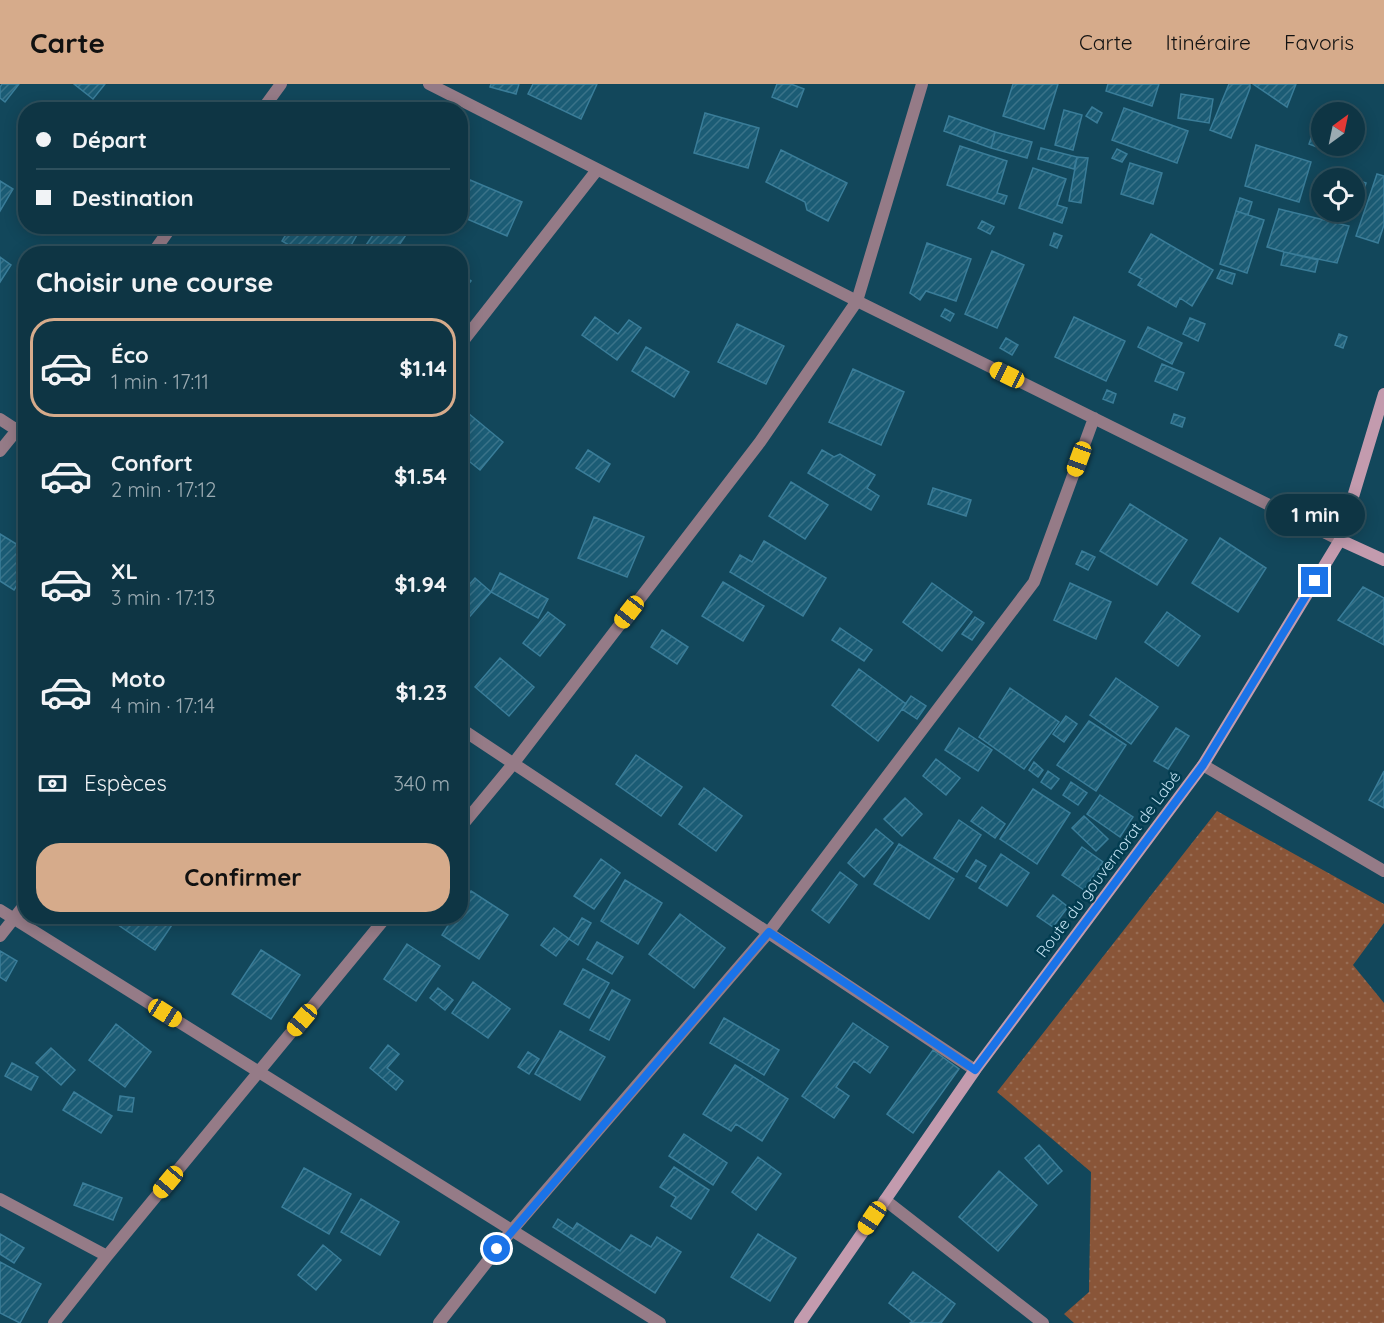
<!DOCTYPE html>
<html lang="fr">
<head>
<meta charset="utf-8">
<style>
  :root { --surface:#0e3544; --page:#173d4b; --text:#f1f3f6; --muted:#9babb2; --line:#2e505d; --accent:#d6ab8b }
  body { margin:0; font-family:Quicksand,sans-serif; background:var(--page); color:var(--text); height:100vh; display:flex; flex-direction:column; font-size:22px; white-space:nowrap }
  * { box-sizing:border-box; margin:0 }
  p { font-size:20px; color:var(--muted) }
  .icon { flex:none; width:33px; height:33px; fill:none; stroke:currentColor; stroke-width:2; stroke-linecap:round; stroke-linejoin:round }
  .map { position:relative; flex:1; overflow:hidden }
  .side { position:absolute; left:18px; top:162px; width:450px; height:678px; display:flex; flex-direction:column; background:var(--surface); border-radius:24px; box-shadow:0 3px 15px #0003,0 0 0 2px var(--line) }
  .side>* { flex:none }
  .banner { position:absolute; left:18px; top:18px; width:450px; height:132px; border-radius:24px; box-shadow:0 3px 15px #0003,0 0 0 2px var(--line); display:grid; align-content:center; height:132px; padding:0 18px; background:var(--surface) }
  .needle { width:39px; rotate:33deg }
  .fabs { position:absolute; left:1311px; top:18px; display:grid; gap:12px }
  .fabs a { display:grid; place-items:center; width:54px; height:54px; border-radius:50%; background:var(--surface); box-shadow:0 3px 15px #0003,0 0 0 2px var(--line); font-size:30px }
  .end { position:absolute; width:27px; height:27px; margin:-14px; border:8px solid #1a73e8; background:#fff; box-shadow:0 0 0 3px #fff }
  .from { border-radius:50% }
  .bubble { position:absolute; height:42px; border-radius:21px; background:var(--surface); box-shadow:0 3px 15px #0003,0 0 0 2px var(--line); font-size:20px; font-weight:800; line-height:42px; text-align:center }
  .car { position:absolute; width:18px; height:36px; margin:-18px -9px; border-radius:8px; box-shadow:0 0 4px 2px #0007; background:linear-gradient(#f5c518 24%,#345 0 40%,#f5c518 0 76%,#345 0 86%,#f5c518 0) }
  .banner b { display:flex; align-items:center; gap:21px; height:57px; font-size:22px }
  .banner b+b { border-top:2px solid var(--line) }
  .banner i { width:15px; height:15px; background:var(--text) }
  ul { padding:0; list-style:none }
  li { display:flex; align-items:center; gap:18px; height:99px; margin:0 12px 9px; padding:0 6px; border:3px solid transparent; border-radius:24px }
  li div { flex:1 }
  li b { display:block; font-size:22px }
  li em { font-style:normal; font-weight:800 }
  li.active { border-color:var(--accent) }
  li>.icon { width:54px; height:54px; stroke-width:1.5 }
  h2 { padding:0 18px; font-size:27px; line-height:72px }
  .pay { display:flex; align-items:center; gap:15px; height:66px; padding:0 18px; font-size:22px }
  .pay p { margin-inline-start:auto }
  .primary-button { display:flex; gap:12px; margin-top:auto; padding:12px 18px }
  .primary-button a { flex:1; height:69px; border-radius:24px; background:var(--accent); color:#111; font-size:24px; font-weight:800; line-height:69px; text-align:center }
  header { display:flex; align-items:center; gap:36px; box-sizing:border-box; height:84px; padding:0 30px; background:var(--accent); color:#111 }
  header strong { font-size:28px }
  nav { display:flex; gap:33px; margin-inline-start:auto; font-size:21px }
  .map>svg:first-child { display:block }
</style>
</head>
<body>
<header>
<strong>Carte</strong>
<nav><a>Carte</a><a>Itinéraire</a><a>Favoris</a></nav>
</header>
<div class="map">
<svg width="1384" height="1239" viewBox="0 0 1384 1239">
  <defs>
    <pattern id="park-dots" width="8" height="8" patternUnits="userSpaceOnUse" patternTransform="scale(1.5)"><rect width="8" height="8" fill="#895538"/><path d="M2 2h.1M6 6h.1" fill="none" stroke="#986d55" stroke-width="1.8" stroke-linecap="round"/></pattern>
    <pattern id="building-hatch" width="6" height="6" patternUnits="userSpaceOnUse" patternTransform="scale(1.5)"><rect width="6" height="6" fill="#1b5c75"/><path d="M-1 1l2-2M0 6l6-6M5 7l2-2" fill="none" stroke="#3a7389"/></pattern>
  </defs>
  <rect width="100%" height="100%" fill="#12475b"/>
  <path fill="url(#park-dots)" d="M1217,727L1384,820V839L1353,881L1384,919V1239H1074L1064,1230L1089,1208L1091,1088L997,1008Z"/>
  <path fill="url(#building-hatch)" stroke="#3a7d99" stroke-width="1.5" d="M2,0H19L5,18L0,14V3Z
    M74,0H105L93,15Z
    M491,0H519L516,10L490,3Z
    M533,0H597L581,35L528,10Z
    M777,0H791L804,5L797,23L772,13Z
    M1013,0H1058L1044,45L1003,32Z
    M1108,0H1159L1152,22L1106,7Z
    M1229,0H1250V4L1231,54L1210,46Z
    M1253,0H1296L1287,23Z
    M1181,10L1213,15L1209,39L1178,34Z
    M1092,23L1102,29L1097,39L1086,32Z
    M1322,23L1338,28H1322V62H1342L1339,71L1309,60Z
    M1124,24L1188,47L1177,79L1112,56Z
    M1064,26L1082,31L1073,66L1055,61Z
    M705,29L759,44L748,84L694,69Z
    M949,32L995,48L991,64L944,47Z
    M995,48L1032,58L1027,74L991,64Z
    M1256,61L1311,78L1299,118L1245,102Z
    M960,62L1007,77L997,109L1007,112L1004,120L947,101Z
    M1041,64L1077,73L1074,85L1038,75Z
    M1117,65L1127,70L1122,78L1112,74Z
    M781,66L847,99L828,137L807,126L805,118L766,98Z
    M1077,73L1088,74L1081,119L1069,117Z
    M1130,79L1162,89L1153,120L1121,110Z
    M1033,84L1066,95L1057,121L1067,124L1062,139L1019,124Z
    M1377,90L1384,92V141L1378,159L1356,152Z
    M463,93L522,118L507,152L460,132V99Z
    M1354,95L1366,99L1358,124L1354,123Z
    M0,97L13,105L0,127Z
    M1240,114L1252,118L1248,131L1236,127Z
    M1279,125L1349,142L1337,179L1284,168L1267,163Z
    M1236,127L1264,136L1247,189L1220,180Z
    M982,137L994,143L990,150L978,144Z
    M291,142H362L346,170H304L282,157Z
    M379,142H401L408,148L393,170H360Z
    M1054,149L1062,152L1057,164L1050,161Z
    M1151,150L1213,186L1192,222L1180,214L1176,223L1138,201L1142,195L1129,188Z
    M927,159L971,175L956,217L926,207L920,216L910,209Z
    M992,167L1024,181L997,244L965,230Z
    M1284,168L1318,176L1315,188L1281,181Z
    M0,173L11,181L0,198Z
    M1221,186L1235,190L1232,200L1217,194Z
    M460,189L471,197L460,210Z
    M945,225L954,230L950,237L941,232Z
    M595,233L618,250L629,236L641,244L617,276L582,251Z
    M1074,233L1125,257L1106,297L1055,273Z
    M1190,234L1205,240L1198,257L1183,250Z
    M737,240L784,262L766,300L718,278Z
    M1148,243L1182,259L1172,280L1138,263Z
    M1339,250L1347,253L1343,264L1335,261Z
    M1006,254L1018,261L1012,271L1000,264Z
    M646,263L689,288L674,313L632,287Z
    M1162,280L1184,289L1177,306L1155,297Z
    M853,285L904,308L881,361L829,338Z
    M1107,306L1116,310L1113,319L1103,315Z
    M468,329L503,358L480,386L460,370V338Z
    M1174,330L1185,334L1182,343L1171,339Z
    M588,366L610,380L599,398L576,384Z
    M822,366L834,373L840,370L875,391L867,404L879,412L871,426L808,389Z
    M791,398L828,421L805,455L769,432Z
    M933,404L971,416L966,432L928,420Z
    M1130,420L1187,456L1157,501L1100,467Z
    M594,433L644,453L627,493L578,474Z
    M0,450L26,466V487L14,506L0,497Z
    M1220,454L1266,484L1238,528L1192,499Z
    M764,457L826,494L803,532L730,488L740,471L752,478Z
    M1082,467L1095,473L1088,486L1076,480Z
    M500,489L548,515L538,534L491,508Z
    M475,494L491,508L465,538L460,534V511Z
    M723,498L764,522L743,557L702,532Z
    M932,499L972,528L942,567L903,538Z
    M1070,499L1111,518L1096,555L1054,536Z
    M1363,503L1384,514V561L1338,536Z
    M548,528L565,541L540,572L523,559Z
    M1167,528L1200,552L1178,582L1145,558Z
    M975,533L984,539L972,556L962,550Z
    M840,544L872,566L864,577L832,556Z
    M662,546L688,563L677,580L651,563Z
    M500,574L534,603L509,632L475,603Z
    M859,585L906,620L878,657L832,621Z
    M1116,594L1158,623L1131,660L1090,631Z
    M1010,604L1059,638L1024,685L979,653Z
    M911,612L926,622L917,635L902,625Z
    M1066,632L1077,640L1064,658L1053,650Z
    M1089,637L1126,661L1096,707L1057,681Z
    M959,644L992,666L978,687L945,666Z
    M1176,644L1189,652L1168,685L1154,677Z
    M636,671L682,703L661,732L616,700Z
    M936,675L960,694L946,711L923,692Z
    M1034,678L1043,686L1038,693L1029,686Z
    M1048,687L1059,695L1051,705L1041,698Z
    M1384,687V724L1369,716Z
    M1071,698L1087,709L1078,721L1063,711Z
    M704,704L742,732L716,767L679,740Z
    M1033,705L1070,729L1037,780L1000,755Z
    M1100,711L1133,733L1120,753L1087,730Z
    M905,714L922,730L902,752L884,735Z
    M982,723L1005,740L995,754L971,737Z
    M1084,732L1108,755L1096,767L1072,744Z
    M959,736L981,751L957,788L934,774Z
    M876,745L893,759L864,793L848,779Z
    M899,760L954,795L929,835L874,800Z
    M1082,763L1103,778L1084,806L1062,791Z
    M1001,770L1029,789L1007,822L979,804Z
    M601,775L620,789L594,825L574,812Z
    M976,776L986,782L976,798L966,792Z
    M840,788L857,801L829,839L812,826Z
    M625,796L662,819L638,860L601,837Z
    M471,807L508,831L479,875L442,851L454,832H460V823Z
    M1053,811L1068,823L1053,843L1037,832Z
    M680,830L725,864L694,904L649,870Z
    M105,832H178L155,866Z
    M582,834L591,839L578,861L569,855Z
    M554,844L569,855L556,872L541,861Z
    M597,858L623,873L612,890L587,875Z
    M407,860L440,882L416,917L384,895Z
    M261,866L300,891L271,935L232,910Z
    M0,867L17,877L6,897L0,893Z
    M583,885L609,899L589,934L564,920Z
    M473,898L510,925L488,954L452,929Z
    M438,904L453,916L445,926L430,914Z
    M612,906L630,916L609,956L590,946Z
    M724,934L779,966L764,991L710,959Z
    M853,939L888,963L870,989L854,977L836,1003L849,1012L834,1034L802,1012Z
    M116,940L151,968L125,1003L89,976Z
    M560,947L605,973L580,1016L535,990Z
    M388,961L399,970L387,984L403,997L396,1006L370,984Z
    M51,964L75,986L61,1001L36,979Z
    M933,966L959,985L913,1049L887,1030Z
    M528,968L539,975L529,990L518,983Z
    M12,979L38,993L31,1006L5,992Z
    M735,981L788,1015L762,1057L736,1040L731,1047L703,1030Z
    M74,1008L112,1032L101,1049L63,1026Z
    M120,1012L134,1014L132,1028L118,1026Z
    M684,1050L727,1079L713,1101L669,1072Z
    M1039,1061L1062,1087L1048,1100L1025,1074Z
    M758,1073L781,1090L756,1126L732,1108Z
    M674,1083L709,1106L691,1135L671,1122L676,1113L660,1103Z
    M304,1084L351,1110L329,1150L282,1123Z
    M999,1087L1037,1121L998,1167L959,1133Z
    M83,1099L122,1114L113,1136L74,1121Z
    M361,1115L399,1138L380,1171L341,1148Z
    M558,1135L573,1145L577,1139L620,1167L631,1151L651,1163L657,1153L681,1168L655,1209L553,1143Z
    M0,1150L24,1164L14,1179L0,1170Z
    M758,1150L796,1174L770,1217L731,1193Z
    M323,1161L341,1176L316,1206L298,1191Z
    M0,1178L41,1200L20,1239L0,1229Z
    M913,1188L955,1220L941,1239H910L912,1237L889,1219Z"/>
  <g fill="none" stroke-linecap="round" stroke-linejoin="round">
    <path stroke="#957b87" stroke-width="12" d="M429,0L857,217L1340,456
      M262,26L281,0
      M152,170L172,142
      M460,261L597,86
      M0,335L26,352
      M0,367L26,335
      M460,644L975,986
      M1203,681L1384,787
      M460,744L513,680L760,358L857,217L922,0
      M0,826L660,1239
      M0,852L26,819
      M0,1115L107,1172
      M885,1116L1043,1239
      M54,1239L107,1172L387,832
      M439,1239L512,1146L769,848L1034,498L1094,334"/>
    <path stroke="#c39bae" stroke-width="12" d="M1340,456L1384,476
      M800,1239L975,986L1203,681L1340,456L1384,310"/>
  </g>
  <g fill="none" stroke-linecap="round" stroke-linejoin="round">
    <path stroke="#1a73e8" stroke-width="8" d="M497,1165L769,848L975,986L1203,681L1315,497"/>
  </g>
  <g text-anchor="middle" dominant-baseline="central" stroke-width="5" stroke-linejoin="round" paint-order="stroke">
    <g font-size="16" fill="#bfdfef" stroke="#023c50">
      <text transform="translate(1108 780) rotate(-53)">Route du gouvernorat de Labé</text>
    </g>
  </g>
</svg>
<div class="fabs">
<a><svg class="needle" viewBox="-14 -14 28 28"><path d="M0-13l5 13h-10z" fill="#e53935"/><path d="M0 13l5-13h-10z" fill="#9babb2"/></svg></a>
<a><svg class="icon" aria-label="locate" viewBox="0 0 24 24"><circle cx="12" cy="12" r="6"/><path d="M12 2v4M12 18v4M2 12h4M18 12h4"/></svg></a>
</div>
<i class="end from" style="left:497px;top:1165px"></i>
<i class="end" style="left:1315px;top:497px"></i>
<div class="bubble" style="left:1266px;top:410px;width:99px">1 min</div>
<i class="car" style="left:1007px;top:291px;rotate:296deg"></i>
<i class="car" style="left:1079px;top:375px;rotate:200deg"></i>
<i class="car" style="left:629px;top:528px;rotate:218deg"></i>
<i class="car" style="left:165px;top:929px;rotate:122deg"></i>
<i class="car" style="left:302px;top:936px;rotate:220deg"></i>
<i class="car" style="left:168px;top:1098px;rotate:220deg"></i>
<i class="car" style="left:872px;top:1134px;rotate:214deg"></i>
<div class="banner">
<b><i class="from"></i>Départ</b>
<b><i></i>Destination</b>
</div>
<section class="side">
<h2>Choisir une course</h2>
<ul>
<li class="active"><svg class="icon" aria-label="car" viewBox="0 0 24 24"><path d="M5 17H2v-5l4-1 3-4h7l3 4 3 1v5h-3M9 17h6M6 11h13"/><circle cx="7" cy="17" r="2"/><circle cx="17" cy="17" r="2"/></svg><div><b>Éco</b><p>1 min · 17:11</p></div><em>$1.14</em></li>
<li><svg class="icon" aria-label="car" viewBox="0 0 24 24"><path d="M5 17H2v-5l4-1 3-4h7l3 4 3 1v5h-3M9 17h6M6 11h13"/><circle cx="7" cy="17" r="2"/><circle cx="17" cy="17" r="2"/></svg><div><b>Confort</b><p>2 min · 17:12</p></div><em>$1.54</em></li>
<li><svg class="icon" aria-label="car" viewBox="0 0 24 24"><path d="M5 17H2v-5l4-1 3-4h7l3 4 3 1v5h-3M9 17h6M6 11h13"/><circle cx="7" cy="17" r="2"/><circle cx="17" cy="17" r="2"/></svg><div><b>XL</b><p>3 min · 17:13</p></div><em>$1.94</em></li>
<li><svg class="icon" aria-label="car" viewBox="0 0 24 24"><path d="M5 17H2v-5l4-1 3-4h7l3 4 3 1v5h-3M9 17h6M6 11h13"/><circle cx="7" cy="17" r="2"/><circle cx="17" cy="17" r="2"/></svg><div><b>Moto</b><p>4 min · 17:14</p></div><em>$1.23</em></li>
</ul>
<div class="pay"><svg class="icon" aria-label="cash" viewBox="0 0 24 24"><path d="M3 7h18v10H3z"/><circle cx="12" cy="12" r="2"/></svg>Espèces<p>340 m</p></div>
<div class="primary-button"><a>Confirmer</a></div>
</section>
</div>
</body>
</html>
